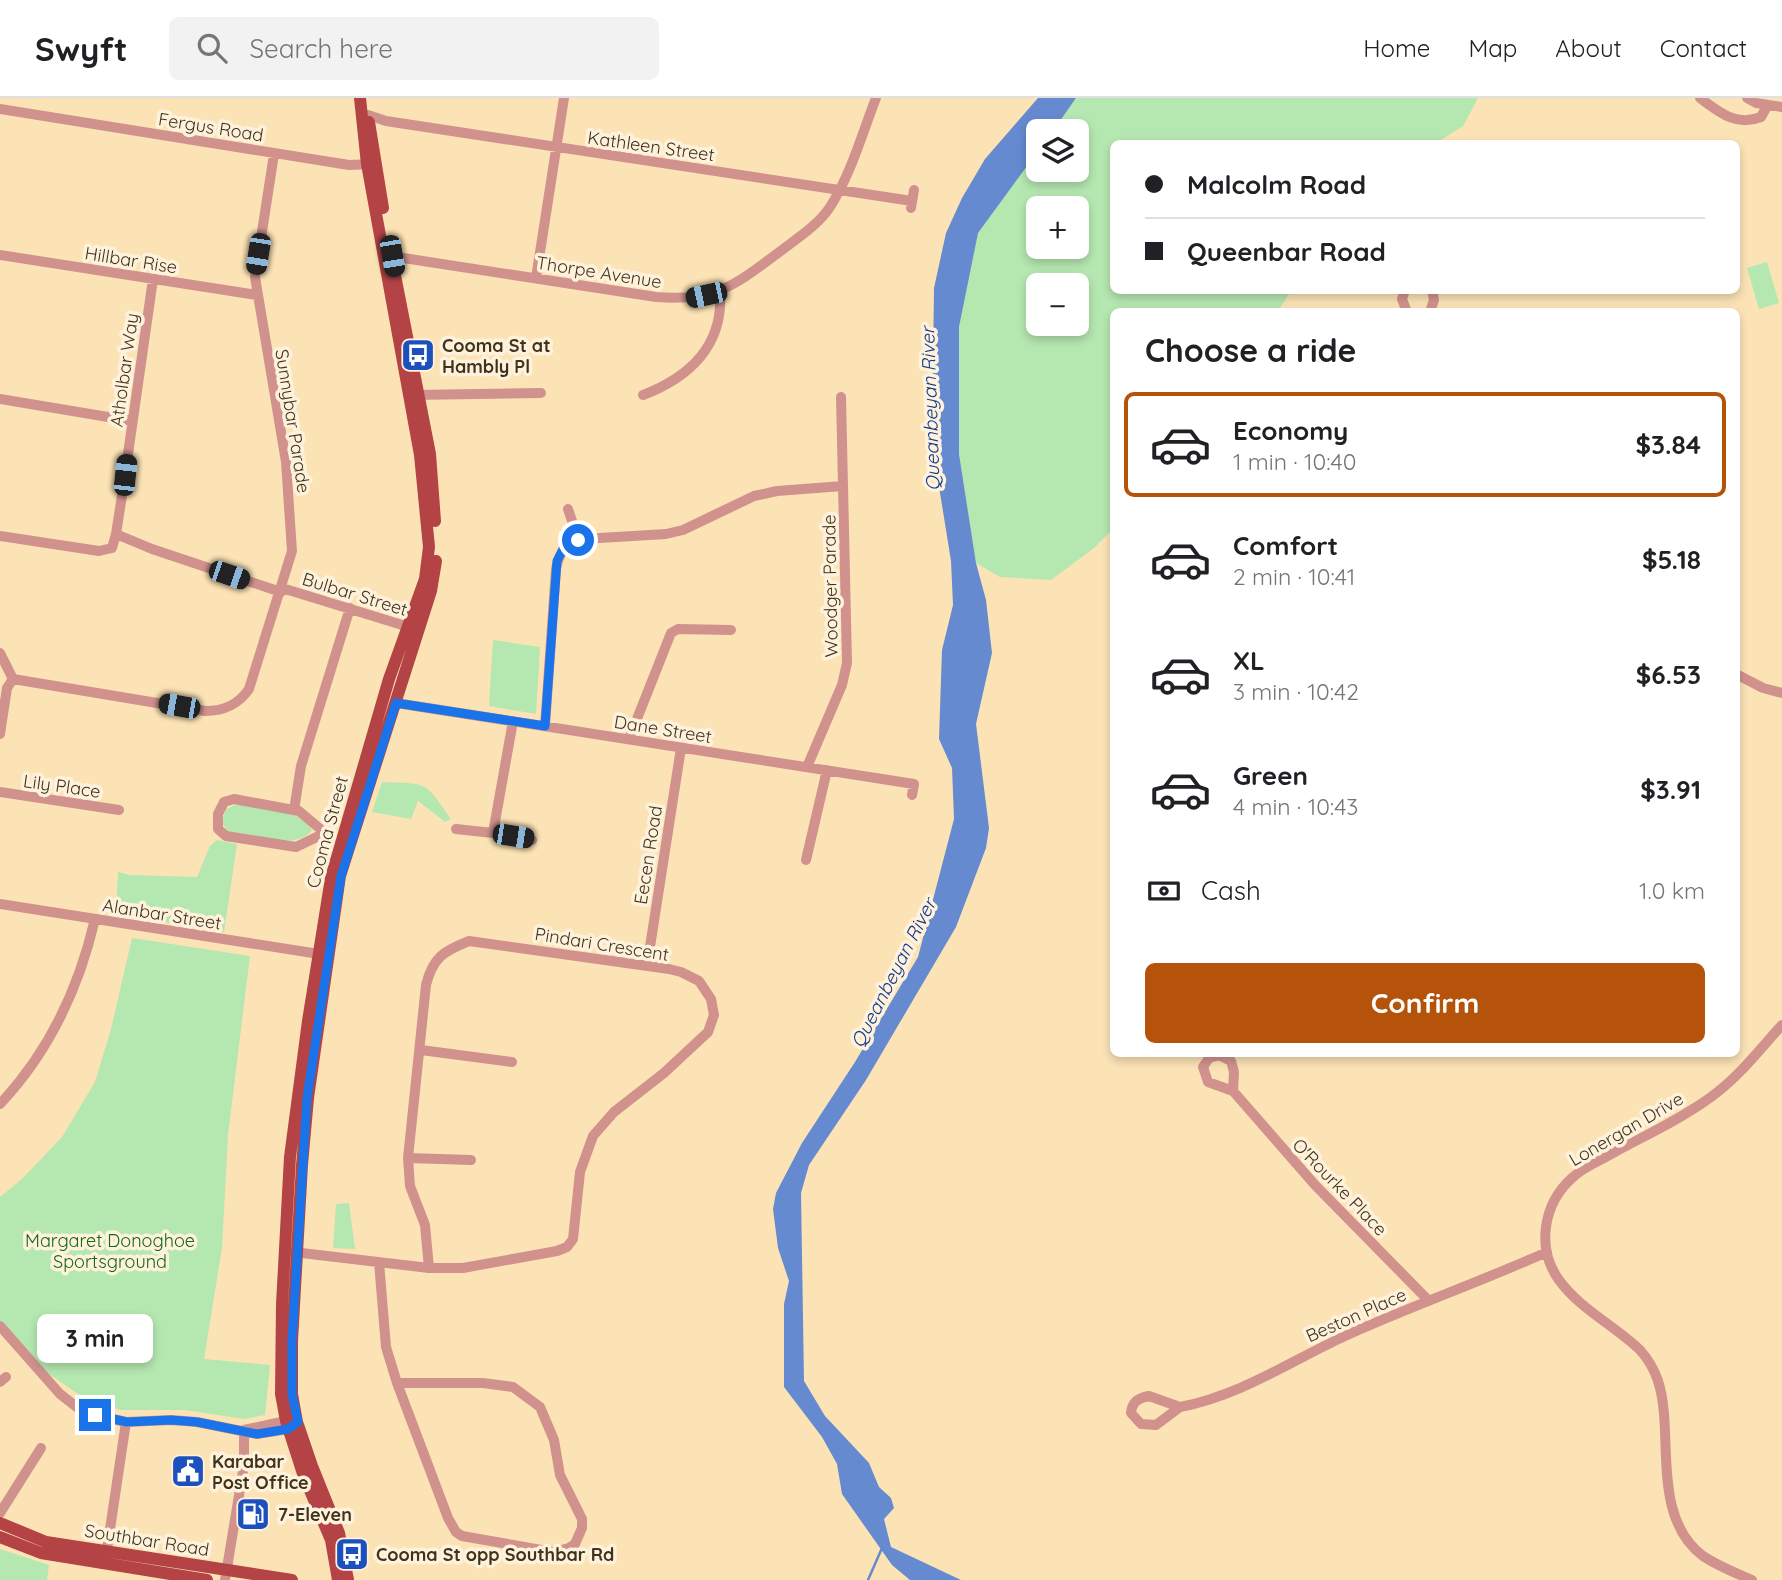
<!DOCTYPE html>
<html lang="en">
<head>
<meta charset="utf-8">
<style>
  :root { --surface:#fff; --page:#f2f2f2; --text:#202124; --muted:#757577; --line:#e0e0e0; --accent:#b45309 }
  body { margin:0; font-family:Quicksand,sans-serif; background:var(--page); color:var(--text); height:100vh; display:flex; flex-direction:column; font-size:26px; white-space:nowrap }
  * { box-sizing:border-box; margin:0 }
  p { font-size:23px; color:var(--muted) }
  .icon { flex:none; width:38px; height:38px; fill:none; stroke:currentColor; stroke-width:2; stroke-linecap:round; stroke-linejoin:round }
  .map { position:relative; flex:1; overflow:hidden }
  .side { position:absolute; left:1110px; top:210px; width:630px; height:749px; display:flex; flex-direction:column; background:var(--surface); border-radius:10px; box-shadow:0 4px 10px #0003 }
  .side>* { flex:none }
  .banner { position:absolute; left:1110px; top:42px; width:630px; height:154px; border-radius:10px; box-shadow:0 4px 10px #0003; display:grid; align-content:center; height:154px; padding:0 35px; background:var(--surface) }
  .fabs { position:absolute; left:1026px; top:21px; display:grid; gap:14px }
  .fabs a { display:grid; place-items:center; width:63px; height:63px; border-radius:10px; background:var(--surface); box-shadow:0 4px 10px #0003; font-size:35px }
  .end { position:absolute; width:32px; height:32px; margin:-16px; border:9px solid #1a73e8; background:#fff; box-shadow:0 0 0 4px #fff }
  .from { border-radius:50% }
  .bubble { position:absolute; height:49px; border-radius:10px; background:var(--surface); box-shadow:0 4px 10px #0003; font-size:23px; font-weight:700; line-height:49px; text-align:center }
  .car { position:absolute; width:21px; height:42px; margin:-21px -10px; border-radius:9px; box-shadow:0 0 5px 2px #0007; background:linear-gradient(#222 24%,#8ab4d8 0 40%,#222 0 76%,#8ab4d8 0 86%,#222 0) }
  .banner b { display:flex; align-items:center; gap:24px; height:66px; font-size:26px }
  .banner b+b { border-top:2px solid var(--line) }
  .banner i { width:18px; height:18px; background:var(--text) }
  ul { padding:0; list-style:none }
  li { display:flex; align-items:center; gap:21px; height:105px; margin:0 14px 10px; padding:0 21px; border:4px solid transparent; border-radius:10px }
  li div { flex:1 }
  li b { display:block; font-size:26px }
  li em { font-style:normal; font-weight:700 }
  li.active { border-color:var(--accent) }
  li>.icon { width:63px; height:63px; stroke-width:1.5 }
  h2 { padding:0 35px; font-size:32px; line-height:84px }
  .pay { display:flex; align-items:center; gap:18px; height:77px; padding:0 35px; font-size:26px }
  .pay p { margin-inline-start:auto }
  .primary-button { display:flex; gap:14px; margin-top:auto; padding:14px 35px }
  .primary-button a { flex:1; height:80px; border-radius:10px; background:var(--accent); color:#fff; font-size:28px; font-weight:700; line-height:80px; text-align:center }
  header { display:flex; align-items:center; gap:42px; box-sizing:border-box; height:98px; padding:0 35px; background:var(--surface); border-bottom:2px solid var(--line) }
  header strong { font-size:33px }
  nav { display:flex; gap:38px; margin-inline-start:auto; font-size:24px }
  .search { width:490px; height:63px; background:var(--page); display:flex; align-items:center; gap:18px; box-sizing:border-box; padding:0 24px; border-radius:10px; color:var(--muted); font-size:26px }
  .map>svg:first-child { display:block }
</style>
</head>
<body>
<header>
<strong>Swyft</strong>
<div class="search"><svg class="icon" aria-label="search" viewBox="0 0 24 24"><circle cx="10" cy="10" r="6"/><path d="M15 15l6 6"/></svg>Search here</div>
<nav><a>Home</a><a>Map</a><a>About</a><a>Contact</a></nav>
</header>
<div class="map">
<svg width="1782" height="1482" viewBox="0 0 1782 1482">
  <rect width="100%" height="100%" fill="#fce3b6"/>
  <path fill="#b5e7b0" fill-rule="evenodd" d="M1076,0H1478L1463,28L1436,45L1113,46V192L1291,193L1278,213L1113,214V431L1094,450L1051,482L1000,479L976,465L959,356V229L977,135L1038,53V72H1076V33H1053ZM1038,110H1076V149H1038ZM1038,187H1076V226H1038Z
    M1767,164L1779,205L1759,211L1747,170Z
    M493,542L540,549L536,616L489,608Z
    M382,684C428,686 424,682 451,721L445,724L418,703L411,721L372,714Z
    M238,706C261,710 300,710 312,732C297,752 257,739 235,737L227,733L222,724L226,711Z
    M217,742L237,746L224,834L116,816L118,774L130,777L197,779L210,748Z
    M132,840L250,858L228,1037L222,1150L204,1261L270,1267L265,1317L244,1321L185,1312H120L78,1296L29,1262L0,1228V1099L22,1081L62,1039L95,984L111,931Z
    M349,1105L355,1151L333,1150L336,1106Z
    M0,1451L49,1467L47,1482H0Z"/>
  <path fill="#658acf" d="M1038,0H1076L1053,33H1038V53L978,135L959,229V356L976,465L986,502L992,555L976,626L989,730L986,750L956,829L866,982L809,1067L801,1095L804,1283L825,1318L869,1365L879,1389L891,1400L894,1410L884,1421L891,1449L961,1482H910L892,1467L842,1396L837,1366L822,1339L784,1289V1206L789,1183L778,1150L773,1111L776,1095L802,1045L855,964L918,859L954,721L952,670L939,641L942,552L953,507L951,463L932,345L934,190L946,135L962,100L985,61Z"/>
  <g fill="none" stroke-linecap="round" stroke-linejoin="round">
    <path stroke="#658acf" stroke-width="2.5" d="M868,1482L882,1450"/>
    <path stroke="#d1928e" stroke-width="10" d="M1700,0C1719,14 1736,29 1761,19L1767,8
      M1747,0L1756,5L1782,9
      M0,11L349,67L373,66
      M368,17L386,23L912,103
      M911,110L914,92
      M0,157L257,197
      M384,157L656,199C717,204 736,186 782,152C799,139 818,127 830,109C851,76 862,36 876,0
      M536,180L564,0
      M1405,192L1402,201L1407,214
      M1430,214L1434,202L1432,192
      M413,297L541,295
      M643,297C690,279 724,247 720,193
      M0,301L132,323
      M568,411L578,441
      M116,436L152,451L281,494
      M0,438L99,453L112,450L116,436L123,391L153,181
      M282,490L412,530
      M0,555L13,581L7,590L0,636
      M1736,576L1763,590L1782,595
      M13,581L205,613C224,613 238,607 249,591L292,453L286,364L255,179L274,56
      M396,605L914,686L912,697
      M513,623L493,735L532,742
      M545,628L556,471C559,455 566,444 583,441L666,436L683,432L754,398L777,393L843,388
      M629,641L671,535L678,531L731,532
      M807,669L842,587L847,565L841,299
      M0,694L119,712
      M234,701L299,713L325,735L296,749L226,738L218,731V716L224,704Z
      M294,712L301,668L350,510
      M456,731L493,735
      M806,762L827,672
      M0,806L319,856
      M647,868L681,650
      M421,952L512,964
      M1233,993L1234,974L1231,963L1219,957L1209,960L1203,969L1208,984L1233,993L1315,1087L1429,1203
      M0,1006C49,954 79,890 95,821
      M408,1060L471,1062
      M293,1154L429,1170H463L557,1153L567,1149L573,1141L580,1074L593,1038L614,1014L664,975L708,934L714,917L711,901L699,883L681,874L669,871L469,843C444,853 433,859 426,887L408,1060L410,1088L425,1127L429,1170
      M379,1164L386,1249L397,1285L448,1420L456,1434L462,1438L553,1454L569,1450L575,1446L582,1430V1421L560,1377L554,1342L540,1309L513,1289L483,1285H397
      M0,1228L60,1296L78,1310L95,1317L126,1324L171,1322L197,1324L257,1336L288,1331
      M0,1284L6,1279
      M1149,1298L1180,1309L1156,1327L1141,1326L1131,1315C1132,1304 1138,1300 1149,1298Z
      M1180,1309C1239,1298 1291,1263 1345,1238C1411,1208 1480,1184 1547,1154
      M244,1332L286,1323
      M0,1415L41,1350
      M106,1458L126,1324
      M225,1482L244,1367V1332
      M1752,1482C1735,1475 1718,1468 1703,1458C1660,1426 1668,1364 1664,1316C1662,1291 1657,1271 1640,1252C1615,1228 1579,1210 1559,1182C1536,1150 1543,1106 1572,1080C1583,1069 1600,1063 1613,1055C1646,1037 1681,1021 1711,999C1739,979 1759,952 1782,927"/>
    <path stroke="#b34345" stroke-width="12" d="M369,24L383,110
      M392,162L430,356L435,423
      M0,1425L46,1444L292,1482
      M0,1439L41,1455L207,1482
      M338,1482L331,1442L303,1376L286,1323L281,1296L282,1206L290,1059L308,923L331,780L389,581L425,481L429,449L420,357L367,66L360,0
      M348,1482L339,1435L312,1368L297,1324L292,1296V1243L302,1067L308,1000L340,778L431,493L436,463"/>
  </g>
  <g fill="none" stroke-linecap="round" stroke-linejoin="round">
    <path stroke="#1a73e8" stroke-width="9" d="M95,1317L127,1324L171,1322L197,1324L257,1336L288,1331L298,1324L292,1296V1243L307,1000L341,778L396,605L545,628L557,463L563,451L578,442"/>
  </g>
  <defs>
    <g id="bus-square" transform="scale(1.75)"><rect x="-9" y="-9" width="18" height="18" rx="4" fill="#1c50bd" stroke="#fff2dc"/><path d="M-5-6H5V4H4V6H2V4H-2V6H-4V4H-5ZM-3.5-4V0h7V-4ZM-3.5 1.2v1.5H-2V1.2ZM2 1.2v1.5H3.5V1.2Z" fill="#fff"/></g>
    <g id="civic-square" transform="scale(1.75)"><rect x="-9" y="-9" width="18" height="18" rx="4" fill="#1c50bd" stroke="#fff2dc"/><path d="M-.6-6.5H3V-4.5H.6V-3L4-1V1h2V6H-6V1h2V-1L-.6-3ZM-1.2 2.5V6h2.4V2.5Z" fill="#fff"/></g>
    <g id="fuel-square" transform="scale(1.75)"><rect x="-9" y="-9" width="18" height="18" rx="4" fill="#1c50bd" stroke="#fff2dc"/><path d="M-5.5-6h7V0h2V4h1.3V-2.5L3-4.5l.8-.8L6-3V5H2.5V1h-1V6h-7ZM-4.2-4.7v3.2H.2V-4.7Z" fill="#fff"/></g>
  </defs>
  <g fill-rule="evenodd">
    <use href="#bus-square" x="418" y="257"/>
    <use href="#civic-square" x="188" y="1373"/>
    <use href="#fuel-square" x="253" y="1416"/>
    <use href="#bus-square" x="352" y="1456"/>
  </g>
  <g text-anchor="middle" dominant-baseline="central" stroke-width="7" stroke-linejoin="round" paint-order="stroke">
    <g font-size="18" fill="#3f331c" stroke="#fff2dc">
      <text transform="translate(211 29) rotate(9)">Fergus Road</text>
      <text transform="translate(651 48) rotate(8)">Kathleen Street</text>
      <text transform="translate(131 162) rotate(9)">Hillbar Rise</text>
      <text transform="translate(599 174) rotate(9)">Thorpe Avenue</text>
      <text transform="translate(124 272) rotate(-82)">Atholbar Way</text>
      <text transform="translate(293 323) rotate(81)">Sunnybar Parade</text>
      <text transform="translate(830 488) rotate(-91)">Woodger Parade</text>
      <text transform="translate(355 496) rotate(17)">Bulbar Street</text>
      <text transform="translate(663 631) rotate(9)">Dane Street</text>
      <text transform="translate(62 688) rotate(8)">Lily Place</text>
      <text transform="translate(327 734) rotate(-75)">Cooma Street</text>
      <text transform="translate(648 757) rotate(-81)">Eecen Road</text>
      <text transform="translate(162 816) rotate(9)">Alanbar Street</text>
      <text transform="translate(602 846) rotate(9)">Pindari Crescent</text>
      <text transform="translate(1626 1031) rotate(-30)">Lonergan Drive</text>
      <text transform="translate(1340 1089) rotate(46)">O'Rourke Place</text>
      <text transform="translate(1356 1217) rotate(-24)">Beston Place</text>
      <text transform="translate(147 1442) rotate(9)">Southbar Road</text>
    </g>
    <g font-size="18" font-weight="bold" fill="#3f331c" stroke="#fff2dc" text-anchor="start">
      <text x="442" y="247">Cooma St at<tspan x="442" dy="21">Hambly Pl</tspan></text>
      <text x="212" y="1363">Karabar<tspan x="212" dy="21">Post Office</tspan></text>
      <text x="278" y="1416">7-Eleven</text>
      <text x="376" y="1456">Cooma St opp Southbar Rd</text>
    </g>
    <g font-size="18" fill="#136810" stroke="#fff2dc">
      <text x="110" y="1142">Margaret Donoghoe<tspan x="110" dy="21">Sportsground</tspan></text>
    </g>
    <g font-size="19" font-style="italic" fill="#113889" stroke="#fff2dc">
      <text transform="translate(930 311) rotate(-92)">Queanbeyan River</text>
      <text transform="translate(893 875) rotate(-63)">Queanbeyan River</text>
    </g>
  </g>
</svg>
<div class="fabs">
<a><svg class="icon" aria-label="layers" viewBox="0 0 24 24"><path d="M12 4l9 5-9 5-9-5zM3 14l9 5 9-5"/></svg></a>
<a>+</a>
<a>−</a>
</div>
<i class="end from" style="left:578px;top:442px"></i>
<i class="end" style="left:95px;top:1317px"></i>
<div class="bubble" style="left:37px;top:1216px;width:116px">3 min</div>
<i class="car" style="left:258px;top:156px;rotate:189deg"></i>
<i class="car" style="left:392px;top:158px;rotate:170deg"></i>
<i class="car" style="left:706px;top:197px;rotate:258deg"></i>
<i class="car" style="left:125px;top:377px;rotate:6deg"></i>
<i class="car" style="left:229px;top:477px;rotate:109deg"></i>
<i class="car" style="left:179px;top:608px;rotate:280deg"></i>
<i class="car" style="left:513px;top:738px;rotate:99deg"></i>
<div class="banner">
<b><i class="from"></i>Malcolm Road</b>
<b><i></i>Queenbar Road</b>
</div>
<section class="side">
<h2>Choose a ride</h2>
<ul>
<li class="active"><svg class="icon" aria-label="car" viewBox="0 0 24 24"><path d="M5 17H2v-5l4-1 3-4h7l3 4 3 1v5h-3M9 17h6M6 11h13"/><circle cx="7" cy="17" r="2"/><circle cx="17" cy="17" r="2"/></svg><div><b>Economy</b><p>1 min · 10:40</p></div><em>$3.84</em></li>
<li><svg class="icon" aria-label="car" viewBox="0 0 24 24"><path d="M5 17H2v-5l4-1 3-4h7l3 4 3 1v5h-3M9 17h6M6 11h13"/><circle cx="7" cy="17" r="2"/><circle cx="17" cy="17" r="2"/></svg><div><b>Comfort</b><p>2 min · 10:41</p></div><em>$5.18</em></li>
<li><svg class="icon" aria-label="car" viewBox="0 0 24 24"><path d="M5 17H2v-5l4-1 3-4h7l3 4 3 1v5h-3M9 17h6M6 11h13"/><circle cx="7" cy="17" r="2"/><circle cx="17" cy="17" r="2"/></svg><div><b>XL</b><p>3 min · 10:42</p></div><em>$6.53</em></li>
<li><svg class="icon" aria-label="car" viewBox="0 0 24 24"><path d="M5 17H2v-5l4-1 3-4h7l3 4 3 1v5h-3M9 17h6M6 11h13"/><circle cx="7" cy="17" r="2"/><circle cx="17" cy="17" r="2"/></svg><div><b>Green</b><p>4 min · 10:43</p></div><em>$3.91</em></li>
</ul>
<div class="pay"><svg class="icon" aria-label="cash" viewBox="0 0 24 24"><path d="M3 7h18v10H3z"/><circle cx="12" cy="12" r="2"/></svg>Cash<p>1.0 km</p></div>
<div class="primary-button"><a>Confirm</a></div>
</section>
</div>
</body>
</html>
